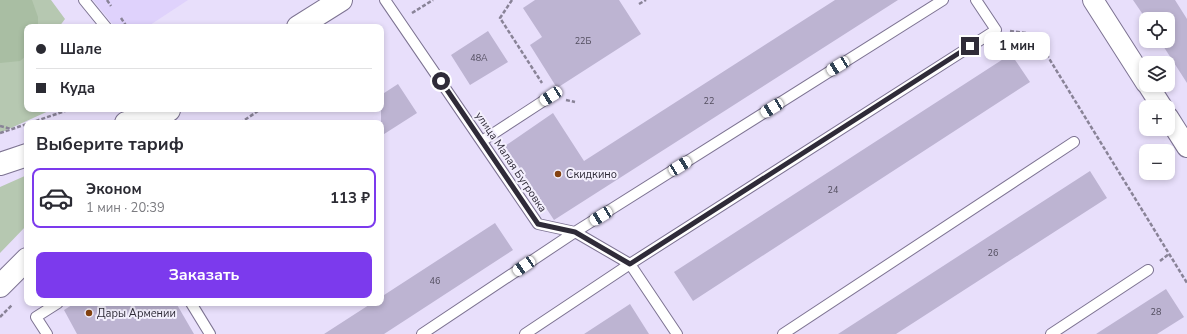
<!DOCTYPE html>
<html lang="ru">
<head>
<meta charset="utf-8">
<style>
  :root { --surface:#fff; --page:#f7f7f7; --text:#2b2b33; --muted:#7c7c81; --line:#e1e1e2; --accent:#7c3aed }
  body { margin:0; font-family:"Nunito Sans",sans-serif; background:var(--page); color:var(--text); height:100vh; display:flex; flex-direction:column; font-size:15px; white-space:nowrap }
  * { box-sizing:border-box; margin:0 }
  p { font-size:13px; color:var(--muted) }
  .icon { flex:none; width:22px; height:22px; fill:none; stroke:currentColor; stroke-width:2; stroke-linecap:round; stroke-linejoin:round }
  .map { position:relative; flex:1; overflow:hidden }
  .side { position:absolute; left:24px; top:120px; width:360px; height:186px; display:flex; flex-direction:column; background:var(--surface); border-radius:8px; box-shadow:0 2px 6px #0003 }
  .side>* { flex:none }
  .hud { position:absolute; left:24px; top:24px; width:360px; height:88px; border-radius:8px; box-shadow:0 2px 6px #0003; display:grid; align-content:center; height:88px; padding:0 12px; background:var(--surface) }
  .fabs { position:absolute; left:1139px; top:12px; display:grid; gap:8px }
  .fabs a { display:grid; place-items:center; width:36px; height:36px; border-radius:8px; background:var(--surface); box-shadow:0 2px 6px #0003; font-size:20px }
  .end { position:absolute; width:18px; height:18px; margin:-9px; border:5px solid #2f2b38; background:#fff; box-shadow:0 0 0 2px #fff }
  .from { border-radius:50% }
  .bubble { position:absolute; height:28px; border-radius:8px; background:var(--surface); box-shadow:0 2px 6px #0003; font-size:13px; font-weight:700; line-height:28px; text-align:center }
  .car { position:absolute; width:12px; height:24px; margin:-12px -6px; border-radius:5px; box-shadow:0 0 3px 1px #0007; background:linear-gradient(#fff 24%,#345 0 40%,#fff 0 76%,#345 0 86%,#fff 0) }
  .hud b { display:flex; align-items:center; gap:14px; height:38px; font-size:15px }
  .hud b+b { border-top:1px solid var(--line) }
  .hud i { width:10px; height:10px; background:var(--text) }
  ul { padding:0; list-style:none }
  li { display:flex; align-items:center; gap:12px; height:60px; margin:0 8px 6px; padding:0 4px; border:2px solid transparent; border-radius:8px }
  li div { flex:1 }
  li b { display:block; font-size:15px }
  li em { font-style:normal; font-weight:700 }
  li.current { border-color:var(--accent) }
  li>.icon { width:36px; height:36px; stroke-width:1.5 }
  h2 { padding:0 12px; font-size:18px; line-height:48px }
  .button { display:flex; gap:8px; margin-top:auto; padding:8px 12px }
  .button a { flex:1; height:46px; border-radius:8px; background:var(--accent); color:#fff; font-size:16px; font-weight:700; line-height:46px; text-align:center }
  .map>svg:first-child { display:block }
</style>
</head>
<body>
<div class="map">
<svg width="1187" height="334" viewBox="0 0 1187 334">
  <rect width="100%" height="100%" fill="#e8dffb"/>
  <path fill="#dfd2fc" d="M93,0H188L147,27H115Z"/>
  <path fill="#b6c8b1" d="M0,0H51L65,19L59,27H27V109H53L0,133Z
    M27,175V225L0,253V187Z"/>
  <path fill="#a9bea3" d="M0,0H32L38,17V27H27V55L20,61L0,63Z"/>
  <path fill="#bdb4d2" d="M535,0H619L641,34L557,88L530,45L542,37L523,8Z
    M835,0H898L554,220L505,146L553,113L584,161Z
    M1133,0H1175L1187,19V83L1160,41H1168V19H1146Z
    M488,31L508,62L470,85L451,55Z
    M1011,54L1030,82L693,301L674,272Z
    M398,84L417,113L381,136V95Z
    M1090,171L1107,198L896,334H838Z
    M495,223L513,250L404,321L384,334H324L372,303H381V297Z
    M1166,289L1184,317L1157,334H1096Z
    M75,303H176L194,334H77L64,310Z
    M630,304L649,334H584Z"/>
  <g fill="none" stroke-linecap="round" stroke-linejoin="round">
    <g stroke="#7d7392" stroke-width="12">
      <path id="service" d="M84,0L106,27
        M385,0L538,224L575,232L630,264L677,334
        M482,141L551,96
        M191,303L210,334
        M47,334L36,317L58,303
        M422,334L575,232L943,0
        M525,334L630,264L996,30L976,0
        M783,334L1074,142
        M1051,334L1148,270"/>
    </g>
    <g stroke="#7d7392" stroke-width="22">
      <path id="minor" d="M1093,0L1146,83
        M1148,85L1162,107
        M1168,117L1187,147"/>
    </g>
    <g stroke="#7d7392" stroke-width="24">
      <path id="primary" d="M298,27L341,0
        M126,123L169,110
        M0,164L27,155
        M0,286L27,259"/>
    </g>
    <path stroke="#898397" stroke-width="2.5" stroke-dasharray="4 2" stroke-linecap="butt" d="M107,0L111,6
      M512,0L500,18L542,83
      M639,4L646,0
      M412,13L433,0
      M121,18L127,27
      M1010,31L1034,34L1187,283
      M566,100L575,102
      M30,123L71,109
      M240,123L261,109
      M0,126L11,129
      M0,133L27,124
      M1160,261L1169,254
      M0,317L12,305"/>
    <use href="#service" stroke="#fff" stroke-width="10"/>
    <use href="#minor" stroke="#fff" stroke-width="20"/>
    <use href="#primary" stroke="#fff" stroke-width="22"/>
  </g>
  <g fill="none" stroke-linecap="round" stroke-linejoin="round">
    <path stroke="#2f2b38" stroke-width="5" d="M441,81L538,224L575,232L630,264L970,46"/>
  </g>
  <g fill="#844210" stroke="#f3effd" stroke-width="1.5">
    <circle cx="558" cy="174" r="4"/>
    <circle cx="89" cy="313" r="4"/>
  </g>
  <g text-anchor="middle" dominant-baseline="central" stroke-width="4" stroke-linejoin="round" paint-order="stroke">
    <g font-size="9" fill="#524d5e">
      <text x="583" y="41">22Б</text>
      <text x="479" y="58">48А</text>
      <text x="709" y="101">22</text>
      <text x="833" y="190">24</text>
      <text x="993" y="253">26</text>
      <text x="435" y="281">46</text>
      <text x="1156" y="312">28</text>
    </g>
    <g font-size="11" fill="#2f2b38" stroke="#f3effd">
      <text transform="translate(511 162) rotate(56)">улица Малая Бугровка</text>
    </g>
    <g font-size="11" fill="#2f2b38" stroke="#f3effd" text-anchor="start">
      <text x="566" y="174">Скидкино</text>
      <text x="97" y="313">Дары Армении</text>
    </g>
  </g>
</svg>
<div class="fabs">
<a><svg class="icon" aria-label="locate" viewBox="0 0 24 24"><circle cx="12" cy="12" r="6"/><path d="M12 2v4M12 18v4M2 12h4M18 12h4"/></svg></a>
<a><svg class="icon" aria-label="layers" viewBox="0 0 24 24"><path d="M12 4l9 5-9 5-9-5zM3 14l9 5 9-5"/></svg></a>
<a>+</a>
<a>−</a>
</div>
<i class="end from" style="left:441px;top:81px"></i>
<i class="end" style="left:970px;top:46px"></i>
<div class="bubble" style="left:984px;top:32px;width:66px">1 мин</div>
<i class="car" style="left:838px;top:66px;rotate:238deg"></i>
<i class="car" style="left:551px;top:96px;rotate:237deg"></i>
<i class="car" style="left:772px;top:108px;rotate:238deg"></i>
<i class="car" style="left:680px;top:166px;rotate:58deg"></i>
<i class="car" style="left:601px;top:216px;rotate:238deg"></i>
<i class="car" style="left:524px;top:266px;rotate:236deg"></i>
<div class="hud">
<b><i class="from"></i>Шале</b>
<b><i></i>Куда</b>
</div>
<section class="side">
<h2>Выберите тариф</h2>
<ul>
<li class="current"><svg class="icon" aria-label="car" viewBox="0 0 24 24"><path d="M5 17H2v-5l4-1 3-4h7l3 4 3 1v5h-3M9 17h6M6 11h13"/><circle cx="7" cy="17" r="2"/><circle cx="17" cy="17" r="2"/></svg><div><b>Эконом</b><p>1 мин · 20:39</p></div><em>113 ₽</em></li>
</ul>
<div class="button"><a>Заказать</a></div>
</section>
</div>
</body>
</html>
